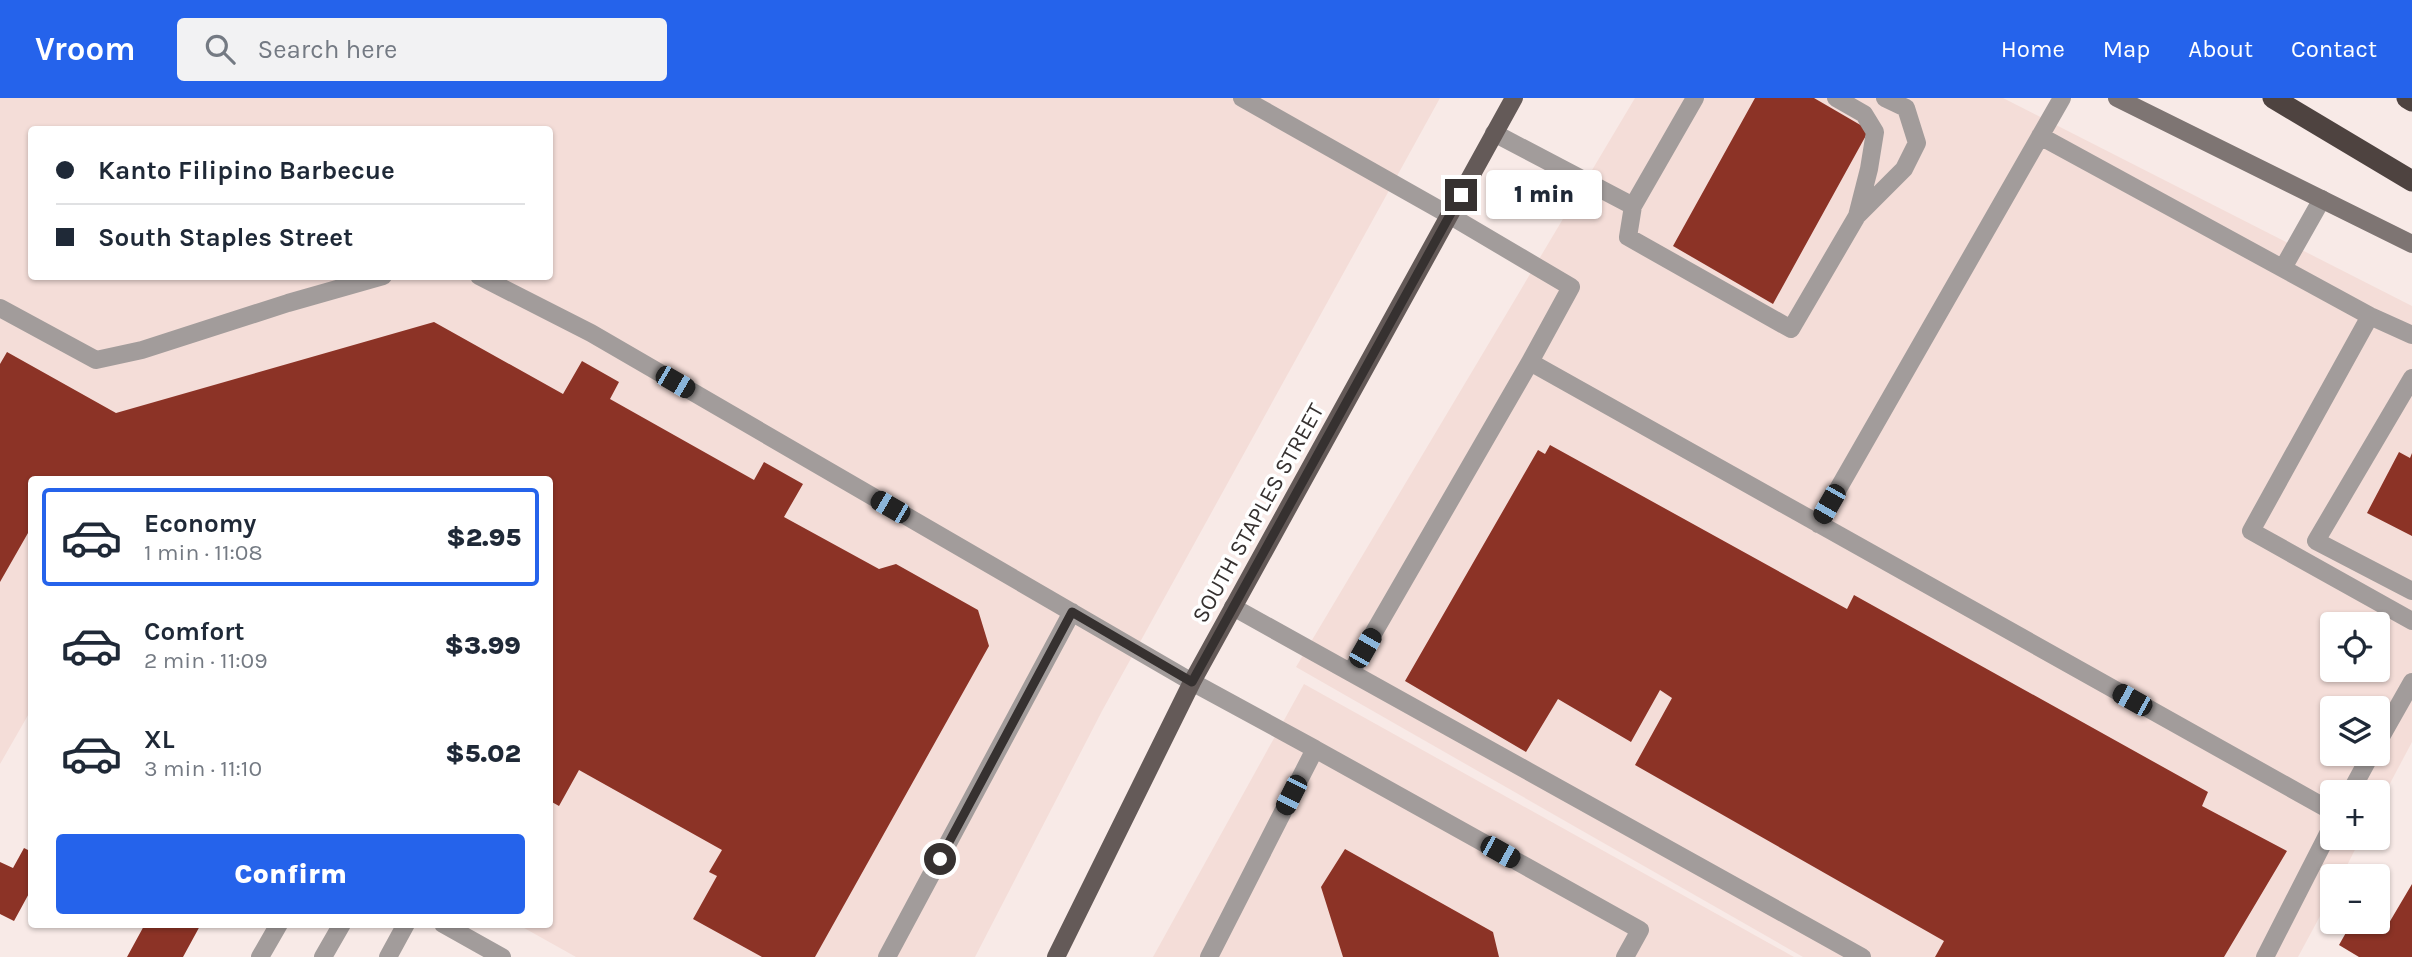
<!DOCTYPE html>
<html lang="en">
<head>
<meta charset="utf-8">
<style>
  :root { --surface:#fff; --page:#f2f2f3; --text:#1f2937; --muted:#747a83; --line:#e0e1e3; --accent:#2563eb }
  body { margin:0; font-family:Karla,sans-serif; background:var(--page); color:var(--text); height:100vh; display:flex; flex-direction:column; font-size:26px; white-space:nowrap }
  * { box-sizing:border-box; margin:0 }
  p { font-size:23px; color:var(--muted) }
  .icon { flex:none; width:38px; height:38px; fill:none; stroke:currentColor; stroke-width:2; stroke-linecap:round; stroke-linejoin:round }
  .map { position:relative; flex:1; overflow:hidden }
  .panel { position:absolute; left:28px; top:378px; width:525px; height:452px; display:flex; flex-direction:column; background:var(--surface); border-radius:7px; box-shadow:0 2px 5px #0004 }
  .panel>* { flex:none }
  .guide { position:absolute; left:28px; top:28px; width:525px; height:154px; border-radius:7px; box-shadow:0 2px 5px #0004; display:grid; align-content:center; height:154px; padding:0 28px; background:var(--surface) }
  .tools { position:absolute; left:2320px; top:514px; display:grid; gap:14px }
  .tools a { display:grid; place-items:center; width:70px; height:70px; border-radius:7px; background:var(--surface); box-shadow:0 2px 5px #0004; font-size:35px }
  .end { position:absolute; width:32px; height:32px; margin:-16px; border:9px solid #363130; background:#fff; box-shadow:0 0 0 4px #fff }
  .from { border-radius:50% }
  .bubble { position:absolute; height:49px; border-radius:7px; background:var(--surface); box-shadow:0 2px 5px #0004; font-size:23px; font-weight:800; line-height:49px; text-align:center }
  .car { position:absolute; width:21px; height:42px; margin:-21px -10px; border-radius:9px; box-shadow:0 0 5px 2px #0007; background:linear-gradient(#222 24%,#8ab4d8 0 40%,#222 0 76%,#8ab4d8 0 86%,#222 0) }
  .guide b { display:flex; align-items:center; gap:24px; height:66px; font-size:26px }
  .guide b+b { border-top:2px solid var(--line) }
  .guide i { width:18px; height:18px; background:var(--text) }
  ul { padding:12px 0 0; list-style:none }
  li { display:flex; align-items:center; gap:21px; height:98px; margin:0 14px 10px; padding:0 14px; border:4px solid transparent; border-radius:7px }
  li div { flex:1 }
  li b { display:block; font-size:26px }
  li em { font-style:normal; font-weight:800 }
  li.on { border-color:var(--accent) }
  li>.icon { width:63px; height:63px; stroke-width:1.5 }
  .primary-button { display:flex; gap:14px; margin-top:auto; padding:14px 28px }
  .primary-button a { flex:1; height:80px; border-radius:7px; background:var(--accent); color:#fff; font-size:28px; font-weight:800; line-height:80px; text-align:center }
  header { display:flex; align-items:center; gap:42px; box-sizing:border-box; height:98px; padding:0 35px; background:var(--accent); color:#fff }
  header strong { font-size:33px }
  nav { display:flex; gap:38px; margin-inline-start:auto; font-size:24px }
  .search { width:490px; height:63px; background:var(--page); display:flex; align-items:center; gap:18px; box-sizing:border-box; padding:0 24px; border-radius:7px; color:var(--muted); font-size:26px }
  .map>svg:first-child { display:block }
</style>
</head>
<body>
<header>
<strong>Vroom</strong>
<div class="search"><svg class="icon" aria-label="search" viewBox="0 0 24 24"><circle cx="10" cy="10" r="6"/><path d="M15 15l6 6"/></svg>Search here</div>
<nav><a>Home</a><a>Map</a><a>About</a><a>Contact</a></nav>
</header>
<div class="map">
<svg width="2412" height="859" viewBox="0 0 2412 859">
  <rect width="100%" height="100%" fill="#f8eae7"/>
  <path fill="#f4ddd8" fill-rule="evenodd" d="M0,0H1440L1102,613L975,859H576L517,826H550V382H32L31,612L0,666ZM32,32H550V178H32Z
    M1635,0H2003L2412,208V644L2378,708V695H2333V740H2361L2341,779H2333V794L2298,859H1803L1296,569ZM2333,527H2378V572H2333ZM2333,611H2378V656H2333Z
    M1304,586L1794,859H1153Z"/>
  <path fill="#8c3326" d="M1755,0H1814L1869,32L1773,206L1673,148Z
    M434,224L563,296L582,263L619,284L610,301L754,382L764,364L803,386L784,419L879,471L896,466L978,512L989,548L815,859H762L693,821L717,778L709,774L722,752L579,672L559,708L550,703V382H32V428L0,484V266L7,254L116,315Z
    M1550,347L1847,511L1854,497L2208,694L2202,708L2287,753L2224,859H1935L1944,843L1635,667L1672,600L1660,592L1631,644L1558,601L1526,654L1405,583L1538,352L1545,356Z
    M2399,354L2410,360L2412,355V438L2367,415Z
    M24,750L32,754V790L14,823L0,816V764L13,770Z
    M1345,751L1493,834L1499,859H1343L1321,789Z
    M2412,786V859H2359L2339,847L2352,824H2376L2386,830Z
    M145,826H201L183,859H127Z"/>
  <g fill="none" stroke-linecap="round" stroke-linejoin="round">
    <path stroke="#a29c9b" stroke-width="18" d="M1242,0L1449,117L1571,189L1530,264L1351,574
      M1695,0L1633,108L1628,139L1791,231L1857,118L1904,71L1917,45L1906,10L1885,0
      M1836,0L1864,16L1875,34L1869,71L1857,118
      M1494,35L1633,108
      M2040,38L2370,218L2412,237
      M2283,170L2322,101
      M479,178L591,235L1192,584L1315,651L1209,859
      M0,210L96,262L142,252L288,205L383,178
      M2370,218L2251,433L2412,523
      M1530,264L2333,714
      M2412,280L2316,443L2412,493
      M1818,426L2062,0
      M1233,509L1862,859
      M2378,644L2412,584
      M1315,651L1640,832L1625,859
      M2350,695L2371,656
      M443,826L502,859
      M260,859L279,826
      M323,859L342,826
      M388,859L406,826
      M887,859L1072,514
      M2265,859L2333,726"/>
    <path stroke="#7e7573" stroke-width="18" d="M2117,0L2412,146"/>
    <path stroke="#645a58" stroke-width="18" d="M1056,859L1192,584L1514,0"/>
    <path stroke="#4e4340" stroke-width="21" d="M2273,0L2412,83
      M2407,0L2412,3"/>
  </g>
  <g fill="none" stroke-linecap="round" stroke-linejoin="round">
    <path stroke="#363130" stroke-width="9" d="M940,761L1072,514L1192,584L1461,97"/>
  </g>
  <g text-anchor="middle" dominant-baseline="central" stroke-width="7" stroke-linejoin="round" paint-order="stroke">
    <g font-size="23" fill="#363130" stroke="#fff">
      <text transform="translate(1258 415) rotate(-61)">SOUTH STAPLES STREET</text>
    </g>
  </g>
</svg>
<div class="tools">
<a><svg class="icon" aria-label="locate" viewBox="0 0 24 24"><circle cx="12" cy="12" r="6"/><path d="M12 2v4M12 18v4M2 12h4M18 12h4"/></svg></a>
<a><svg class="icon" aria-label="layers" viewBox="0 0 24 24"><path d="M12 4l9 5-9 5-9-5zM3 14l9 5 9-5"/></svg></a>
<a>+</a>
<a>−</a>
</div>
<i class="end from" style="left:940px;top:761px"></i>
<i class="end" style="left:1461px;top:97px"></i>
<div class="bubble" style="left:1486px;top:72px;width:116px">1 min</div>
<i class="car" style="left:675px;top:284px;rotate:120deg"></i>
<i class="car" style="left:1829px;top:406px;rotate:210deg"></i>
<i class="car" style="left:890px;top:409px;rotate:300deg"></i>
<i class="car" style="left:1365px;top:550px;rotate:30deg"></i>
<i class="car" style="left:2132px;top:602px;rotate:299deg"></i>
<i class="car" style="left:1291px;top:697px;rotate:207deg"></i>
<i class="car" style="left:1500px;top:754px;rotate:119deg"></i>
<div class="guide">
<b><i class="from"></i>Kanto Filipino Barbecue</b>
<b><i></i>South Staples Street</b>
</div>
<section class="panel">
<ul>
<li class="on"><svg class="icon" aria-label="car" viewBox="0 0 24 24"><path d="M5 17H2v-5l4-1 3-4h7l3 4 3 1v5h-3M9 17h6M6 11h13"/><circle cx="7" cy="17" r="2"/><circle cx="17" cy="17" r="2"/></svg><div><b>Economy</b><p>1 min · 11:08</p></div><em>$2.95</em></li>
<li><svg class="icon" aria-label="car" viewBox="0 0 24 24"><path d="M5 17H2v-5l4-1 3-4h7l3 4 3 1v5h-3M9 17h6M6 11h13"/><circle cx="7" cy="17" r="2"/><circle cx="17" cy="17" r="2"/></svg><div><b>Comfort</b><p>2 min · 11:09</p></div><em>$3.99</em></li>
<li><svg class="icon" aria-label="car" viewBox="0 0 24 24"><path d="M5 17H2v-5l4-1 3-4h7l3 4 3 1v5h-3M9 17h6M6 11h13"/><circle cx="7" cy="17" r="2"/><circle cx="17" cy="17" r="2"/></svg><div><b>XL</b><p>3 min · 11:10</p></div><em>$5.02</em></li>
</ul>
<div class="primary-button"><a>Confirm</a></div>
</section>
</div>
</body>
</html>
